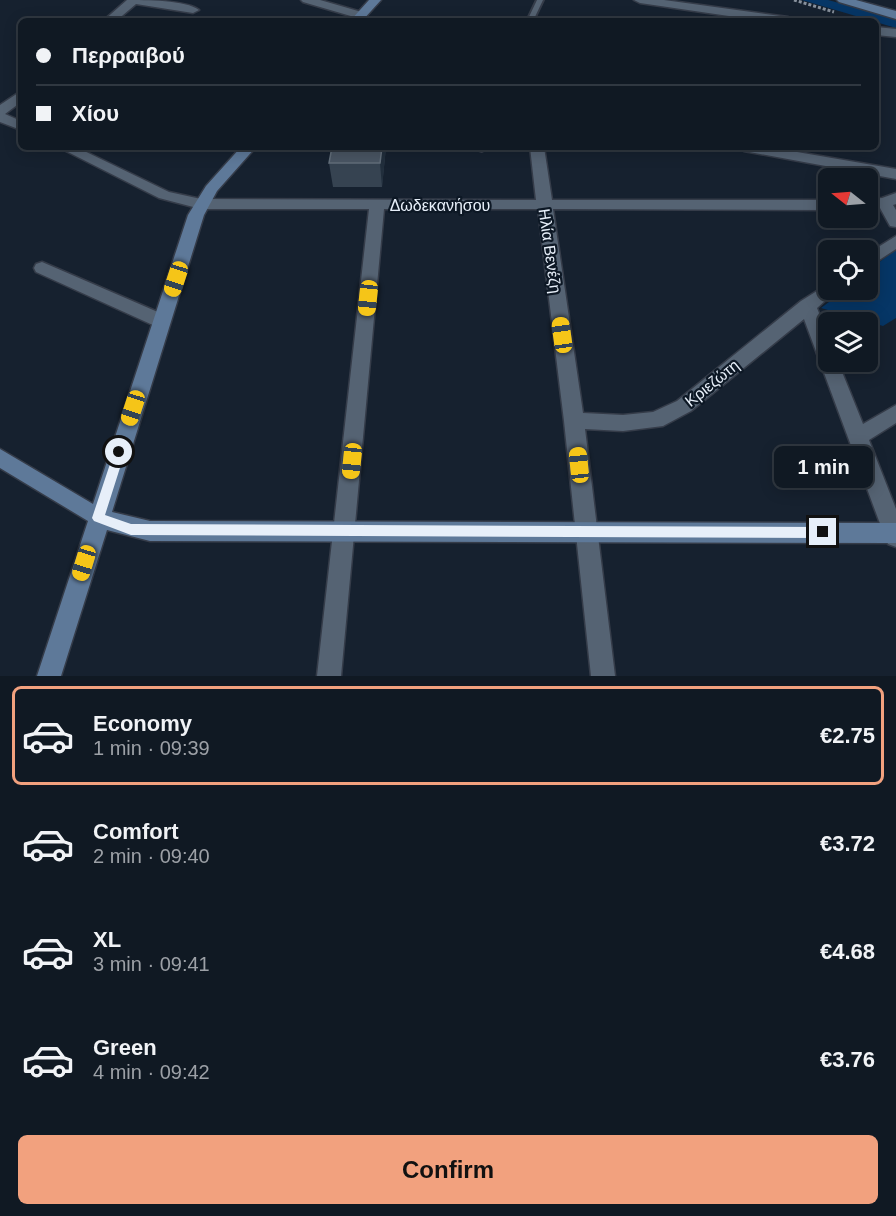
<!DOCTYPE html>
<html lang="en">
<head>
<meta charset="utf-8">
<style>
  :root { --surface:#101923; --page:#19222b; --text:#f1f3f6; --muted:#9ca0a6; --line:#303841; --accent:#f2a17e }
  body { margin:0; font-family:Arial,sans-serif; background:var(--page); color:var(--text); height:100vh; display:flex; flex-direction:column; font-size:22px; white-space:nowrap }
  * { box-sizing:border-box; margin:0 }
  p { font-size:20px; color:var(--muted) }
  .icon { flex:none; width:33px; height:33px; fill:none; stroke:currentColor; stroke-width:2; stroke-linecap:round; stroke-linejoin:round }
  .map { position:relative; height:676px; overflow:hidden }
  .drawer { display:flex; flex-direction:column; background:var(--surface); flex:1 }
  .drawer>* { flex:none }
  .top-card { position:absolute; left:18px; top:18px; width:861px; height:132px; border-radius:9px; box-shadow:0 3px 15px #0003,0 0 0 2px var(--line); display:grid; align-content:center; height:132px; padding:0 18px; background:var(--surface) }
  .needle { width:39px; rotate:287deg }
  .fabs { position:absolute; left:818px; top:168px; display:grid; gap:12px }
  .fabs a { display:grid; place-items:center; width:60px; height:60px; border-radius:9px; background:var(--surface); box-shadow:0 3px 15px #0003,0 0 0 2px var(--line); font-size:30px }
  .end { position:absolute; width:27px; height:27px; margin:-14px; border:8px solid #e7eff9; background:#111; box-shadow:0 0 0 3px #111 }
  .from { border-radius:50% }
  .bubble { position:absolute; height:42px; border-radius:9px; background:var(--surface); box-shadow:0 3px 15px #0003,0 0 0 2px var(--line); font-size:20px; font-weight:600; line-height:42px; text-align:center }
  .car { position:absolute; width:18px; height:36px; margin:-18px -9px; border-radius:8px; box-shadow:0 0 4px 2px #0007; background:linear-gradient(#f5c518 24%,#345 0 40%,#f5c518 0 76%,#345 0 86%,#f5c518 0) }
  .top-card b { display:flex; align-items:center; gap:21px; height:57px; font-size:22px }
  .top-card b+b { border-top:2px solid var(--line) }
  .top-card i { width:15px; height:15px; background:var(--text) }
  ul { padding:10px 0 0; list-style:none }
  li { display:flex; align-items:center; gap:18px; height:99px; margin:0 12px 9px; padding:0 6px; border:3px solid transparent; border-radius:9px }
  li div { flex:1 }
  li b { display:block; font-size:22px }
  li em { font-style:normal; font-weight:600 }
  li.selected { border-color:var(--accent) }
  li>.icon { width:54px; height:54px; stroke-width:1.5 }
  .cta { display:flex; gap:12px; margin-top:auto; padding:12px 18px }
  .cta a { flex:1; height:69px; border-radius:9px; background:var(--accent); color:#111; font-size:24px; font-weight:600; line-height:69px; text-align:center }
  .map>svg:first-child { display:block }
</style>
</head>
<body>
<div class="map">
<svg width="896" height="676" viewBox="0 0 896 676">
  <rect width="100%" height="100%" fill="#16212f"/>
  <path fill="#063666" d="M802,0H828L896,18V28Z
    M896,249V318L883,326L821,308L845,290H867V272Z"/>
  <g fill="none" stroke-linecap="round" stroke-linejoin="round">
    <g stroke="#353c49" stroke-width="4">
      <path id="lane" d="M537,0H543L533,21H527Z
        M478,147H486V148L482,151L479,150Z"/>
    </g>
    <g stroke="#353c49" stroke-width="3">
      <path id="street" d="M127,0C145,0 186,0 199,10L193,13L136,4L116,21H103Z
        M301,0H320L365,13L367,15L361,19L303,2Z
        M634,0H664L788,17L794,21H763L640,3Z
        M876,27L896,29V37L876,35Z
        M21,91V102L5,114L21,121V130L0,122V105Z
        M58,147H76L169,192L201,199L536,200L530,147H544L552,200H828V210L553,209L583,413L623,415L653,412L677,401L801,301L828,284V290H837L817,308L828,336V362H838L863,424L896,405V423L869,440L896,509V547L888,544L885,537L804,319L691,411L663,426L623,431L585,429L615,676H591L564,421L538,209H384L341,676H317L369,209H201L159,198Z
        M737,147H768L896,169V179L744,151Z
        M896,193V204L893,205L896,210V227L890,226L880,208L867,209V199L882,198Z
        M896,236V249L867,268V254Z
        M42,262L167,316L170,321L167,326L161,327L155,326L36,272L34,268L36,264Z"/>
    </g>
    <g stroke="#353c49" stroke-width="3">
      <path id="secondary" d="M369,0H381L362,21H350Z
        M837,0H856L896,11V19L839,2Z
        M241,147H256L217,191L204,215L112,512L150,521L896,523V543L150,541L107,530L61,676H37L88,521L0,468V449L93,504L188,215L206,186Z"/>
    </g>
    <path stroke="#87909c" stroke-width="3" stroke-dasharray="3 2" stroke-linecap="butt" d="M794,0L834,12"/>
    <use href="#lane" fill="#556373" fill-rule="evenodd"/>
    <use href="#street" fill="#556373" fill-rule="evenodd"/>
    <use href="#secondary" fill="#5e7999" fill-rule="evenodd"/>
  </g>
  <path fill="#364351" d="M332,147H386L382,187H333L329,163Z"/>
  <path fill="#212e3c" d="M382,147H386L382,187L380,163Z"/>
  <path fill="#495563" stroke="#626e7a" stroke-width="1.5" d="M332,147H382L380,163H329Z"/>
  <path fill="#e7eff9" d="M119,448L125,452L105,515L131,524L823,527L829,532L823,538L131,535L94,521L92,518L114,452Z"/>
  <g text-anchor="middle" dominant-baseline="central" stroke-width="4.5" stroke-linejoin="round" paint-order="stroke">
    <g font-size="16" fill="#e7eff9" stroke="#0d1825">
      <text x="440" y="205">Δωδεκανήσου</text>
      <text transform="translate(550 251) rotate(82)">Ηλία Βενέζη</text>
      <text transform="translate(712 383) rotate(-39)">Κριεζώτη</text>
    </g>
  </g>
</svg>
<div class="fabs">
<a><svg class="needle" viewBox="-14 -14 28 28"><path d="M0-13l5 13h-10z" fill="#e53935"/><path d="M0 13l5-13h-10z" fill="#9ca0a6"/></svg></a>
<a><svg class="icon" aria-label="locate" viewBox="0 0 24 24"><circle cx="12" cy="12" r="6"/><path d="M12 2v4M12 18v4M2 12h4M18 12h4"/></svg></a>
<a><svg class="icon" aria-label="layers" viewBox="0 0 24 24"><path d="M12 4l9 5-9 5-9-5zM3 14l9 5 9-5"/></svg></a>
</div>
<i class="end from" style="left:119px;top:452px"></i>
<i class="end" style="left:823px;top:532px"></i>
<div class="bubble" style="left:774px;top:446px;width:99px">1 min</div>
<i class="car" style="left:176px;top:279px;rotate:198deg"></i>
<i class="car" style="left:368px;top:298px;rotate:186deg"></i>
<i class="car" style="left:562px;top:335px;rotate:352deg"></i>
<i class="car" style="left:133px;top:408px;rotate:198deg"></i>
<i class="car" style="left:352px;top:461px;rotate:186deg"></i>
<i class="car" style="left:579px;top:465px;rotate:354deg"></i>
<i class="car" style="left:84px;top:563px;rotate:197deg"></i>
<div class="top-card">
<b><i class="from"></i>Περραιβού</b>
<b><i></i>Χίου</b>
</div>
</div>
<section class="drawer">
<ul>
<li class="selected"><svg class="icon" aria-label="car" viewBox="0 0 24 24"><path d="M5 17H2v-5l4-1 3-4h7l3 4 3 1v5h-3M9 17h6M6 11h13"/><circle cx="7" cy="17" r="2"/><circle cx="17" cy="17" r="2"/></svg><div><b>Economy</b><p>1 min · 09:39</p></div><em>€2.75</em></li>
<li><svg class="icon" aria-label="car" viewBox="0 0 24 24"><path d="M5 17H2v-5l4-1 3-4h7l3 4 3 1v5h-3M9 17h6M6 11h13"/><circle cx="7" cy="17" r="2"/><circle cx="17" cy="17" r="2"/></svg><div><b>Comfort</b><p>2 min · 09:40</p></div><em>€3.72</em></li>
<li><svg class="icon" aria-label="car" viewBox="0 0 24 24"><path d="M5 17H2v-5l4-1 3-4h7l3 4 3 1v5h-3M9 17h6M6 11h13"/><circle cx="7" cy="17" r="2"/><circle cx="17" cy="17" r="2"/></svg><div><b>XL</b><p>3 min · 09:41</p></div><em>€4.68</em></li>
<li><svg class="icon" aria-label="car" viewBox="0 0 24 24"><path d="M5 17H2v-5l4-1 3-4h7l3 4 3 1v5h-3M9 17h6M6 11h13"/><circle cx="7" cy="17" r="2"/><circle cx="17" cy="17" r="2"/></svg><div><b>Green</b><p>4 min · 09:42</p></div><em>€3.76</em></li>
</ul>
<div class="cta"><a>Confirm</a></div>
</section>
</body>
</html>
